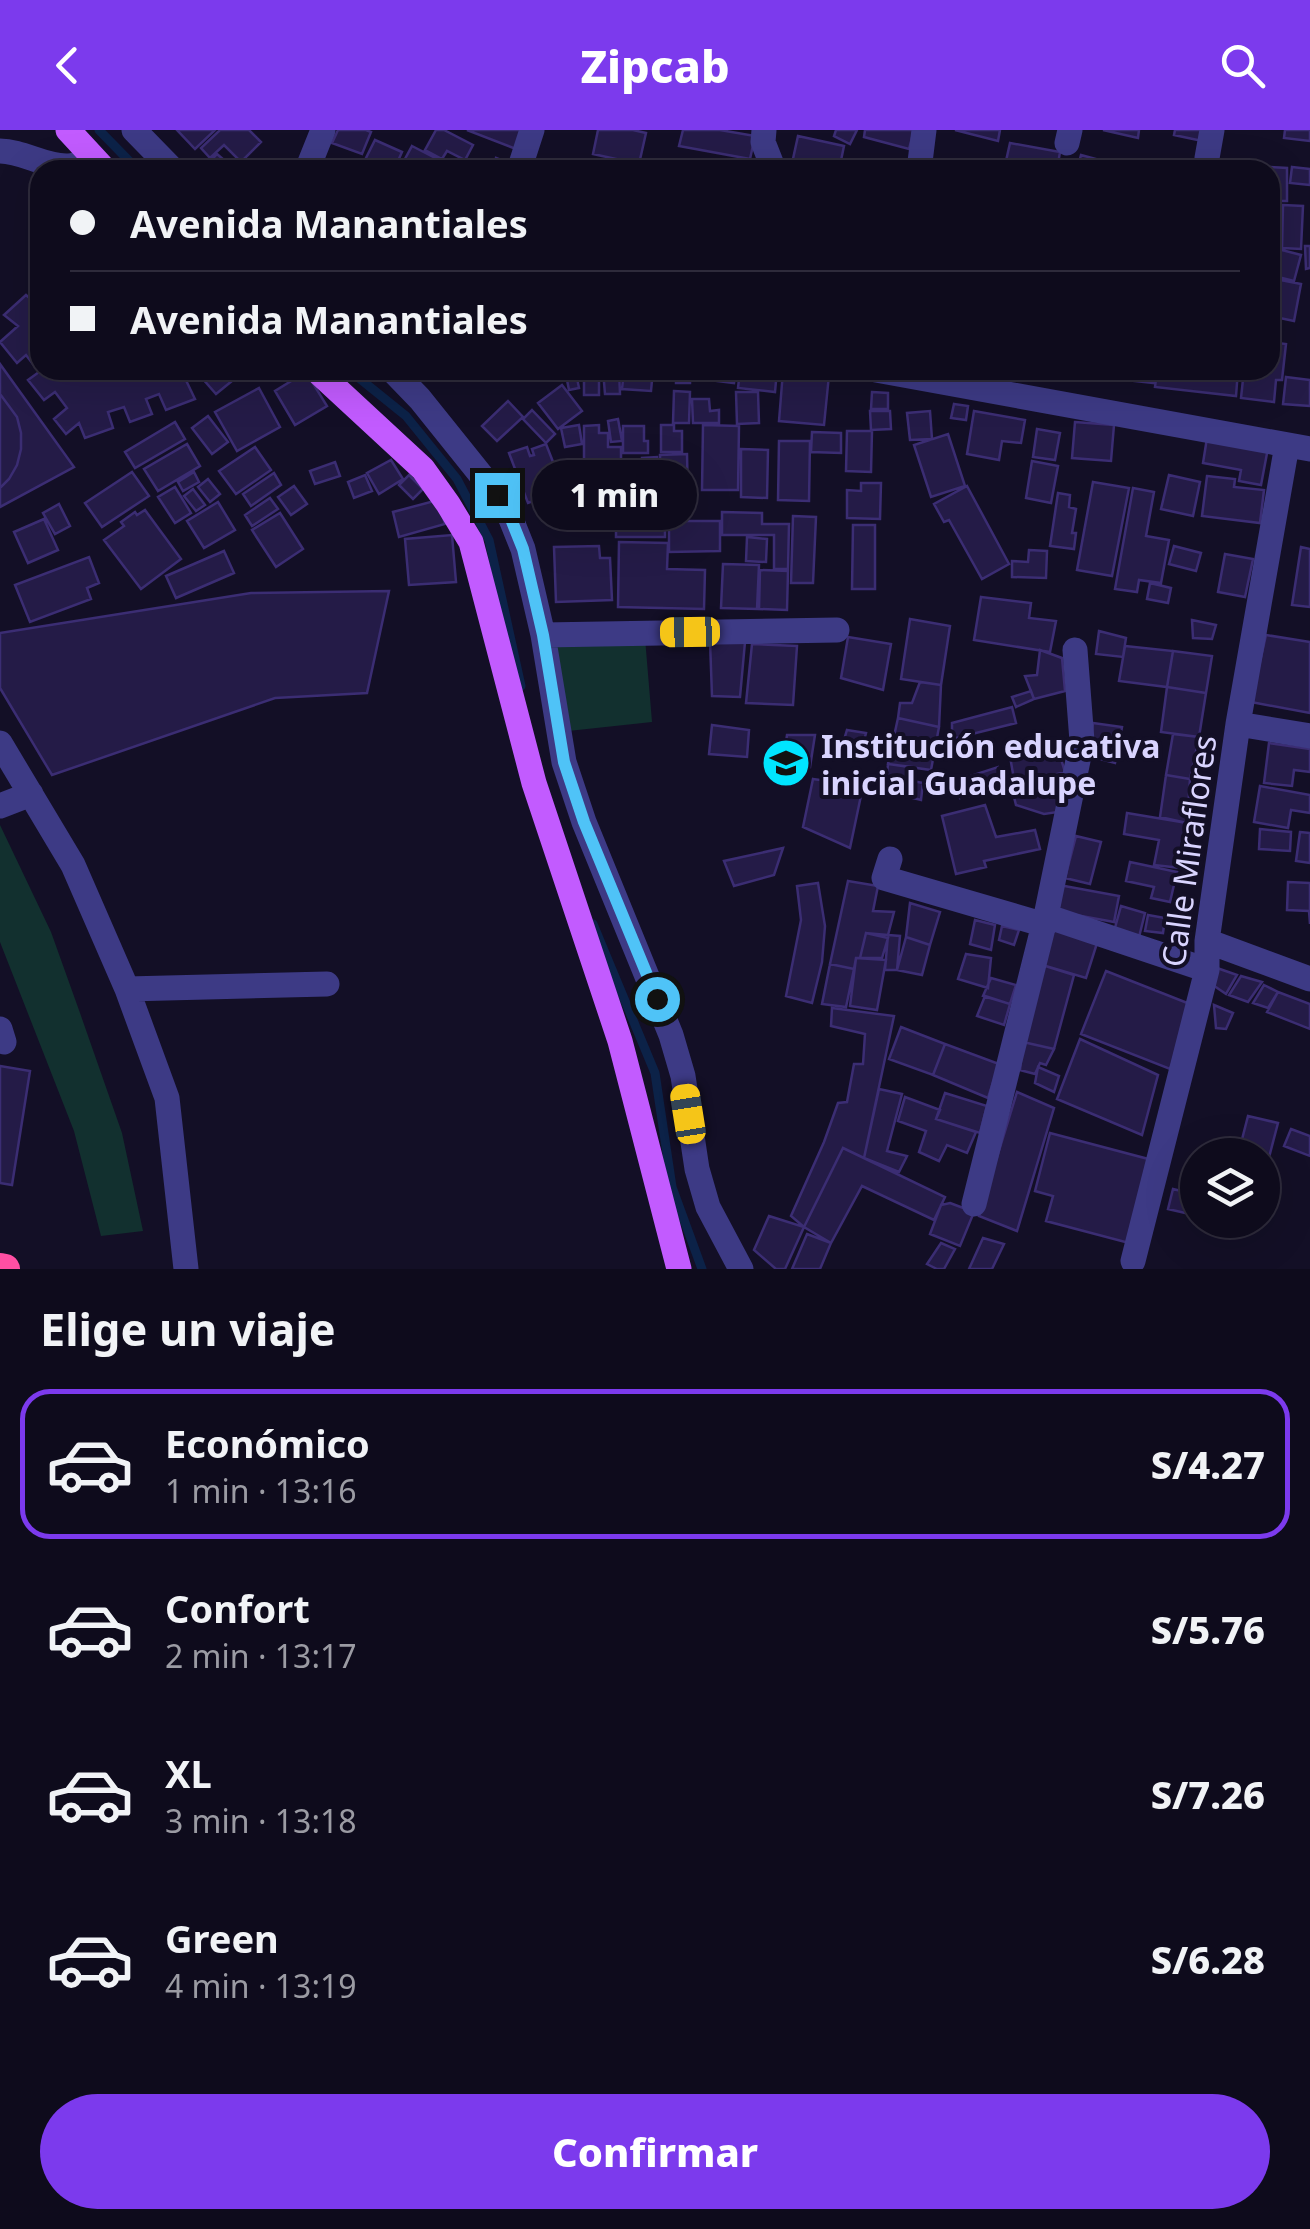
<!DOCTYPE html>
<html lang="es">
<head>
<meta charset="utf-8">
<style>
  :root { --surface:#0e0b1c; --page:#1c1929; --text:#f1f3f6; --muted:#9b9ba3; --line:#2e2b3b; --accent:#7c3aed }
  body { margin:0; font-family:"Noto Sans",sans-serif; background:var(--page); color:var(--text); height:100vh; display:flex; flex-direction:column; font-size:38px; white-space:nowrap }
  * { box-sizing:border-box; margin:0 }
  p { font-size:32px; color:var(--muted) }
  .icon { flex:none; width:55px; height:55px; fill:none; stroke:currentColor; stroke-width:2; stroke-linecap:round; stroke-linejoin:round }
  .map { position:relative; height:1139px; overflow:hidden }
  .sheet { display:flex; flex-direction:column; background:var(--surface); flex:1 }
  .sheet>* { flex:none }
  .guide { position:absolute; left:30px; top:30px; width:1250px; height:220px; border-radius:30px; box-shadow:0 10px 40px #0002,0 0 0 2px var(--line); display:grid; align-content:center; height:220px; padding:0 40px; background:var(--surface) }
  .controls { position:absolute; left:1180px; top:1008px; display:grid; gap:20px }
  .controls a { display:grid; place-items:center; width:100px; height:100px; border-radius:50%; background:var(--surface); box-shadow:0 10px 40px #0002,0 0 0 2px var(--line); font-size:50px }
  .end { position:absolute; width:45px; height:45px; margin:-22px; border:12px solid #4fc3f7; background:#111; box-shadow:0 0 0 5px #111 }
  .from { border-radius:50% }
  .bubble { position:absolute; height:70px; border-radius:35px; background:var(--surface); box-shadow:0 10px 40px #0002,0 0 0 2px var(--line); font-size:32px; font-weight:800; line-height:70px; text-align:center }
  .car { position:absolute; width:30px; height:60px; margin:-30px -15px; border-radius:12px; box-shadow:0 0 8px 2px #0007; background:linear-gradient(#f5c518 24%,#345 0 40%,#f5c518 0 76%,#345 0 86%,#f5c518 0) }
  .guide b { display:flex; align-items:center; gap:35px; height:95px; font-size:38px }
  .guide b+b { border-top:2px solid var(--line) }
  .guide i { width:25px; height:25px; background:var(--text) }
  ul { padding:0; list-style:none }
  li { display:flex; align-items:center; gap:30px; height:150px; margin:0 20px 15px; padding:0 20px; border:5px solid transparent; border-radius:30px }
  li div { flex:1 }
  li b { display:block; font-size:38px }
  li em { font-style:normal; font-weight:800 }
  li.selected { border-color:var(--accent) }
  li>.icon { width:90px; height:90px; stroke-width:1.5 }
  h2 { padding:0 40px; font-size:45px; line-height:120px }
  .primary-button { display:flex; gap:20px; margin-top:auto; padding:20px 40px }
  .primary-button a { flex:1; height:115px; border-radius:60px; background:var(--accent); color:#fff; font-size:40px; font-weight:800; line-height:115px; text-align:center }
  header { display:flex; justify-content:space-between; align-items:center; height:130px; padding:0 40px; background:var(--accent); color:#fff; font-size:45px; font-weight:800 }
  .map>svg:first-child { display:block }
</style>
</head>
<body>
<header><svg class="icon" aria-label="back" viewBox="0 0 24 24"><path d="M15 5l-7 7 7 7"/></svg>Zipcab<svg class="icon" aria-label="search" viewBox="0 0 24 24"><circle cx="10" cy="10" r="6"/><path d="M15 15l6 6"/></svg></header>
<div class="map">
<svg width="1310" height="1139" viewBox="0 0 1310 1139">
  <rect width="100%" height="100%" fill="#130f26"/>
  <path fill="#12302f" d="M548,508H645L652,592L559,602Z
    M0,695L51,802L80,883L122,1003L143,1101L101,1106L74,1001L0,812Z"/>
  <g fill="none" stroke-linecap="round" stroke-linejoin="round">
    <path stroke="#0c2248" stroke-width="9" d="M99,0L138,40
      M349,240L406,286L457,349L489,410L521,556
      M593,794L655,943L672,1057L702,1139"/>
  </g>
  <path fill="#241b47" stroke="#3b2d73" stroke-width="2.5" d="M177,0H215L195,19Z
    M220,0H249L261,12L241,32L224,15L210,28L201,18Z
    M338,0H366L371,2L362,24L332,13Z
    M436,0H444L473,15L465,30L447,21L442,29L425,20Z
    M467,0H521L516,19Z
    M598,0H633L646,3L639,34L593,24Z
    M683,0H720L755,6L750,29L679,16Z
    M836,0H857L850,14L834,6Z
    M865,0H914L909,19L864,7Z
    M955,0H1000L998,11Z
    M1103,0H1139L1138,8Z
    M1175,0H1208L1207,12L1174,5Z
    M1285,0H1310V11L1284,8Z
    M798,6L844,16L839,40H801L791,38Z
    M375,10L402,22L394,40H360Z
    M1010,13L1060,22L1057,40H1004Z
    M412,16L439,30L433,40H399Z
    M217,24L232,37L230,40H215L208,34Z
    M1081,25L1136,40H1077Z
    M496,28L514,35L512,40H472L475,30L493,37Z
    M443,32L465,40H440Z
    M1224,32L1253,37V40H1222Z
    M1270,37L1287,38V71H1270Z
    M1292,37L1310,39V55L1290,53Z
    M1283,75L1303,76L1301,119L1282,118Z
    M1305,116H1310V138L1306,139Z
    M1270,117L1301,125L1294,151L1270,145Z
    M1270,148L1301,154L1294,191L1270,186Z
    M26,165L34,172L40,168V240H87L89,244L107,240H181L195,269L166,280L159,264L146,269L152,284L130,292L124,277L108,282L113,298L85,308L79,293L66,304L54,289L67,278L55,262L44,270L28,250L39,242L26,225L17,233L0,212L18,196L4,185Z
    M1270,212L1286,214L1282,250H1276L1274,272L1241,268L1244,240H1270Z
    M0,234L74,337L0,377Z
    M195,240H233L238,246L216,264Z
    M584,240H599V265H584Z
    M603,240H619L620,264H605Z
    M624,240H653L651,261L622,259Z
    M676,240H690V253H676Z
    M695,240H736L734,253L693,248Z
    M740,240H777L775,262L738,258Z
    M1126,240H1155L1154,253L1125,250Z
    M1157,240H1238L1236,266L1155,257Z
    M783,241L829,245L824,295L779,291Z
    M306,242L327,276L295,295L275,261Z
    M576,243L579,258L569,260L566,245Z
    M1286,247L1310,250V276L1283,274Z
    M562,255L582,281L558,299L538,273Z
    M259,258L280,297L237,321L215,282Z
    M674,261L690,262L689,293H673Z
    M736,262H758L759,293L737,294Z
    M872,262L888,263V279H871Z
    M0,264L17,287L21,303V319L17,335L9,349L0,358Z
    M692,269H709L710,281L719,280V293H693Z
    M508,271L523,287L497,311L482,296Z
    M954,274L968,276L966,290L951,288Z
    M532,280L555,304L546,313L523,289Z
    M870,281H890L891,299L871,300Z
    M930,281L932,309L910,310L907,283Z
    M974,281L1025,290L1021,313L1002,311L999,330L967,324Z
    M208,286L228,312L212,324L192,298Z
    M618,289L622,311L611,312L608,291Z
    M175,292L185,309L135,338L125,322Z
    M1075,292L1114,295L1111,331L1072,328Z
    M579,295L582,314L565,317L561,298Z
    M599,295V303H608V317H621V341H584V296Z
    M661,295H674V301H682V322H661Z
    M703,295L739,296L738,360H702Z
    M623,296H644V311H648V323H623Z
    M1037,299L1060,303L1055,330L1033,327Z
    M847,301H872L871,342L846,341Z
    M812,302L841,303V323L811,322Z
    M948,304L965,356L931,367L914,315Z
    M1207,308L1268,318L1261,355L1239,351L1241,340L1203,333Z
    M779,311H810L809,371L778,370Z
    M187,314L200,336L158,361L144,339Z
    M546,314L564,360L528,373L509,323L527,317L530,326L534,325L532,319Z
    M255,317L271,340L236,364L219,341Z
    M741,319L768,320L767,368L741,367Z
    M687,324L688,370H661L660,325Z
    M657,327L659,372L644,373L642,328Z
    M391,330L403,349L379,364L367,343Z
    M1032,331L1058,336L1051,373L1026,368Z
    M335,332L340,346L315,354L310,341Z
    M132,342L149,366L102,397L85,373Z
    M194,342L199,352L183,361L178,352Z
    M274,343L281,355L251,376L243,364Z
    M365,345L372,361L354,368L348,352Z
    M409,345L423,359L413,369L399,355Z
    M1169,345L1200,352L1193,386L1161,379Z
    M1207,346L1235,349L1234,357L1264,360L1260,393L1202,386Z
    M623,348L624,372L582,373L581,349Z
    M208,349L220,364L210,372L198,357Z
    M1093,352L1129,358L1112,446L1077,440Z
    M861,353H881L880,389L847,388V360L861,361Z
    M294,356L307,374L291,385L278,367Z
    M967,356L1009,434L982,449L949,390L944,392L934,374Z
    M175,357L191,383L175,393L158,367Z
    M1133,358L1154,362L1146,406L1169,410L1161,453L1139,450L1137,462L1115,459Z
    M193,359L205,375L196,381L184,366Z
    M1058,363L1070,365L1069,377L1076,379L1072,403H1076L1074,419L1050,416Z
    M270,368L278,379L252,396L245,385Z
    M438,370L445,394L399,407L393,382Z
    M218,372L235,400L204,418L187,391Z
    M59,374L70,396L55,404L43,383Z
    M145,380L181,429L141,459L104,410L124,396L121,392L135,382L137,385Z
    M616,381L665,382V407H616Z
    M669,381H684V391H720V421L669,422Z
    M722,382L762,383V394H789L788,439H774V405H722Z
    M280,383L303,419L276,437L252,400Z
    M793,386L816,387L813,453H791Z
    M44,389L58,420L28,433L14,402Z
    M853,395H875V459H852Z
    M452,405L456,452L409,455L405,409Z
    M747,407L767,409L766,432L746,431Z
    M619,412L668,413L667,439L705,440L704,479L618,477Z
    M599,416L600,428H610L612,470L556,472L554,417Z
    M1174,416L1201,423L1196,441L1169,434Z
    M1301,417L1310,419V477L1292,475Z
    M1029,420L1047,421L1046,448L1012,447V431L1028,432Z
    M224,421L234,443L176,468L166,446Z
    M1225,424L1253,429L1245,467L1218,462Z
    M89,427L99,453L87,458L91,469L30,492L15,455Z
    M723,434L759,435L757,479L721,478Z
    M760,440L788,441L787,480L759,479Z
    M1150,453L1171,458L1168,473L1147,469Z
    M389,461L367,563L275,568L52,645L0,558V503L251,463Z
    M981,467L1031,473L1029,488L1056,491L1050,522L974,510Z
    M910,489L950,496L941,555L901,549Z
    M1192,490L1216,495L1212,509L1193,508Z
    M1099,501L1126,508L1123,527L1096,524Z
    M1266,505L1310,512V583L1251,572Z
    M848,507L891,514L883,560L841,548Z
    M710,511L745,512L740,567L712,566Z
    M752,514L797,516L793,575L746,573Z
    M1125,516L1173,521L1167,557L1119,551Z
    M1040,520L1062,528L1065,561L1034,569L1025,546L1037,545Z
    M1173,521L1212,526L1206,563L1167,557Z
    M920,552L941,555L939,597L898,588L900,573H912Z
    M1167,557L1206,563L1199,607L1161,602Z
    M1031,561L1034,569L1016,577L1012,567Z
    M1012,577L1016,593L952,609V593Z
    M898,588L939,597L931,640L888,634Z
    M1093,593L1122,597L1115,633L1089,626Z
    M712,595L749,600L747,627L709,624Z
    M847,600L866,603L860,626L840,623Z
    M1173,604L1199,607L1190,649L1166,645Z
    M787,605H815L810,637L783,633Z
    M1042,607L1044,624L1058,619L1065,642L1015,655L1008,615Z
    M1269,613L1310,619V642L1294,640L1292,656L1264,653Z
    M888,634L912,637L909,649L887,646Z
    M998,637L1003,659L960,668L955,651Z
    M1166,645L1190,649L1187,693L1160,687Z
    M887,646L923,653L921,670L884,661Z
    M813,649L863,656L850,718L803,697Z
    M1065,649L1058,682L1044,684L1016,675L1013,663Z
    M1260,656L1310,665V683L1291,680L1288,698L1254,692Z
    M985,675L996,707L1035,700L1040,719L984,731L986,737L956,744L942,686Z
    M1127,683L1187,693L1181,738L1154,735L1159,710L1124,704Z
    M1260,699L1291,702L1290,721L1259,719Z
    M1300,702L1310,703V733L1296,731Z
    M1076,706L1101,712L1090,754L1065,748Z
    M783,718L774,745L734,756L724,731Z
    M1130,732L1177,742L1170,772L1151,768L1154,757L1126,751Z
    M848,751L878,756L873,781L894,782L888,805L866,803L860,828H856L854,839L830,834Z
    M1288,752L1310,753V794L1309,781L1287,780Z
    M818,753L825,796L822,832L812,873L786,866L801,790L797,756Z
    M1059,755L1119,766L1114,792L1054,781Z
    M910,773L940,782L930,815L906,807Z
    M1121,776L1145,783L1138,811L1113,805Z
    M1148,785L1165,788L1163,803L1145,801Z
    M975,790L995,795L991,820L970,814Z
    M1052,795L1098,810L1086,848L1039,834Z
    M1002,796L1019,800L1014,815L999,810Z
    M866,803L888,808L882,828H860Z
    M888,805L900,806L897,840H885Z
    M906,807L930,815L922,845L897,840Z
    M966,824L991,828L988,858L958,849Z
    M856,828L886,830L877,880L850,876Z
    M830,834L854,839L846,877L822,874Z
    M1039,834L1074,845L1054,919L1023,912Z
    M1217,838L1237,845L1226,864L1210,853Z
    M1106,841L1195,876L1170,939L1081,904Z
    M1241,846L1262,852L1248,872L1229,865Z
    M991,848L1016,855L1010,874L983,866Z
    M1264,855L1278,862L1268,878L1253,873Z
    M1278,862L1310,874V899L1267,882Z
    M985,866L1010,874L1004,895L977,886Z
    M1214,875L1233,883L1226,899L1216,898Z
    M832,878L894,886L864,1028L843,1018L804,1097L791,1086L824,1012L838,973L847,972L854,934H863L865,904L831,896Z
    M901,897L945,914L933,945L889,929Z
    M1080,909L1158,945L1142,1005L1057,969Z
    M1023,912L1054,919L1046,935L1040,933L1035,944L1020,940Z
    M945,914L999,934L988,968L933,945Z
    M0,936L30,941L12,1055L0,1053Z
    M1038,937L1059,946L1054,962L1035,953Z
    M879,959L902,964L887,1021L907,1026L899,1042L864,1028Z
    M1017,962L1054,978L1017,1101L979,1086Z
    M945,963L987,976L980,1003L936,989Z
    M905,967L940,980L936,989L976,1002L967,1023L947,1015L939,1031L919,1022L926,1001L898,991Z
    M1248,986L1278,993L1262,1054V1025H1238Z
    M1291,999L1310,1006V1026L1284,1016Z
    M1050,1003L1152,1030L1129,1113L1046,1091L1053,1066L1035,1061Z
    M843,1018L945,1067L934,1090L862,1056L831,1113L804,1097Z
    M1173,1059L1198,1065V1086L1168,1079Z
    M950,1073L974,1082L960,1116L930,1104L941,1075Z
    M769,1086L804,1097L785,1139H776L754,1120Z
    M807,1104L831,1113L820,1139H792Z
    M983,1108L1004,1114L992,1139H969Z
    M941,1113L955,1119L944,1139H937L927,1134Z"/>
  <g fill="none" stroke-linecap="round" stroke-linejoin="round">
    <path stroke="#3d3a85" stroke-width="25" d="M134,0L173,40
      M764,0L763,12L774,40
      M1067,13L1070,0
      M0,21C23,21 44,37 68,36C75,36 85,31 93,28
      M1207,28L1212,0
      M307,40L323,0
      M519,40L532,0
      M919,40L924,0
      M392,240L420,269L497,365L511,389L523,419L543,505L564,632L584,692L671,905L683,946L697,1039L708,1077L741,1139
      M876,240L1310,319
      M543,505L837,500
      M1238,594L1310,606
      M0,613L73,735L127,859L167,968L186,1139
      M0,676L31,664
      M890,729L884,748L1045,795
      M1046,786L1082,611L1075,520
      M1207,811L1310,849
      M127,859L327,854
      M0,899L4,912
      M974,1074L1046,786L1207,840
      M1133,1131L1207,840V811L1238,594L1287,315"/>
    <path stroke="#c25bff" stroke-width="25" d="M68,0L105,40
      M316,240L423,339L448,374L471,412L534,653L620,911L679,1139"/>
    <path stroke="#ff4fa3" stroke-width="30" d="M0,1138L5,1139"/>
  </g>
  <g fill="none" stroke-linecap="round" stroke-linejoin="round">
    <path stroke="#4fc3f7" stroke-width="12" d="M497,365L511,389L523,419L543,505L564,632L584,692L657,869"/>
  </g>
  <defs>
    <g id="school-disc" transform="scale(2.5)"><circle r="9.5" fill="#00e5ff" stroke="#130f26"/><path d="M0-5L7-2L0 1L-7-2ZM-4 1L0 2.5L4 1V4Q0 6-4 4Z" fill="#111"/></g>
  </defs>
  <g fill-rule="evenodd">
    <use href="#school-disc" x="786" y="633"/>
  </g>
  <g text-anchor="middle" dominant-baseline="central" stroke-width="8" stroke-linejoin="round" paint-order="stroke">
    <g font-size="32" font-weight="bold" fill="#d9d4ff" stroke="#130f26" text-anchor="start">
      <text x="821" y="615">Institución educativa<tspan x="821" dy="37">inicial Guadalupe</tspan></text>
    </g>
    <g font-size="32" fill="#d9d4ff" stroke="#130f26">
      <text transform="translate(1188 721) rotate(-82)">Calle Miraflores</text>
    </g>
  </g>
</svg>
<div class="controls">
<a><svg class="icon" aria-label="layers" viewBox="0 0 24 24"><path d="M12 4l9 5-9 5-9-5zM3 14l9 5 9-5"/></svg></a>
</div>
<i class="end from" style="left:657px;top:869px"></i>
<i class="end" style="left:497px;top:365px"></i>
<div class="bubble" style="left:532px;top:330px;width:165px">1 min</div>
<i class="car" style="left:690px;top:502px;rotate:269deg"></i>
<i class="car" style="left:688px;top:984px;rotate:351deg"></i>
<div class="guide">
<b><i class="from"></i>Avenida Manantiales</b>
<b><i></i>Avenida Manantiales</b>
</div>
</div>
<section class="sheet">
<h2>Elige un viaje</h2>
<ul>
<li class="selected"><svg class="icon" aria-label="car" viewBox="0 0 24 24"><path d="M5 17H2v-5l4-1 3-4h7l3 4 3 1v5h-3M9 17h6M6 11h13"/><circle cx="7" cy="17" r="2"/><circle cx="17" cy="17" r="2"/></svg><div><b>Económico</b><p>1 min · 13:16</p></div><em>S/4.27</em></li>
<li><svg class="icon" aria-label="car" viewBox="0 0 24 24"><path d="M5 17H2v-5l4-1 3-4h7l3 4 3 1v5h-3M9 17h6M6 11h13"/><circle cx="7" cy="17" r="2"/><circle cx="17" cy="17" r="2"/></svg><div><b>Confort</b><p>2 min · 13:17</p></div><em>S/5.76</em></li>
<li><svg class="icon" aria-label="car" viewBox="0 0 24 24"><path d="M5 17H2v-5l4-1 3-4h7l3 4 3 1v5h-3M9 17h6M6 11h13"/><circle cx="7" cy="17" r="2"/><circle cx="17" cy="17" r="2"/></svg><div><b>XL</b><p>3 min · 13:18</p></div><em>S/7.26</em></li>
<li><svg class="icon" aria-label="car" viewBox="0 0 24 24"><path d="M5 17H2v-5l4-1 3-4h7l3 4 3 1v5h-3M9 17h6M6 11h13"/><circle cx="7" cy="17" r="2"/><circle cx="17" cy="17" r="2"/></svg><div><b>Green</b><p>4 min · 13:19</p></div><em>S/6.28</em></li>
</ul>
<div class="primary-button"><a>Confirmar</a></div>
</section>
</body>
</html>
